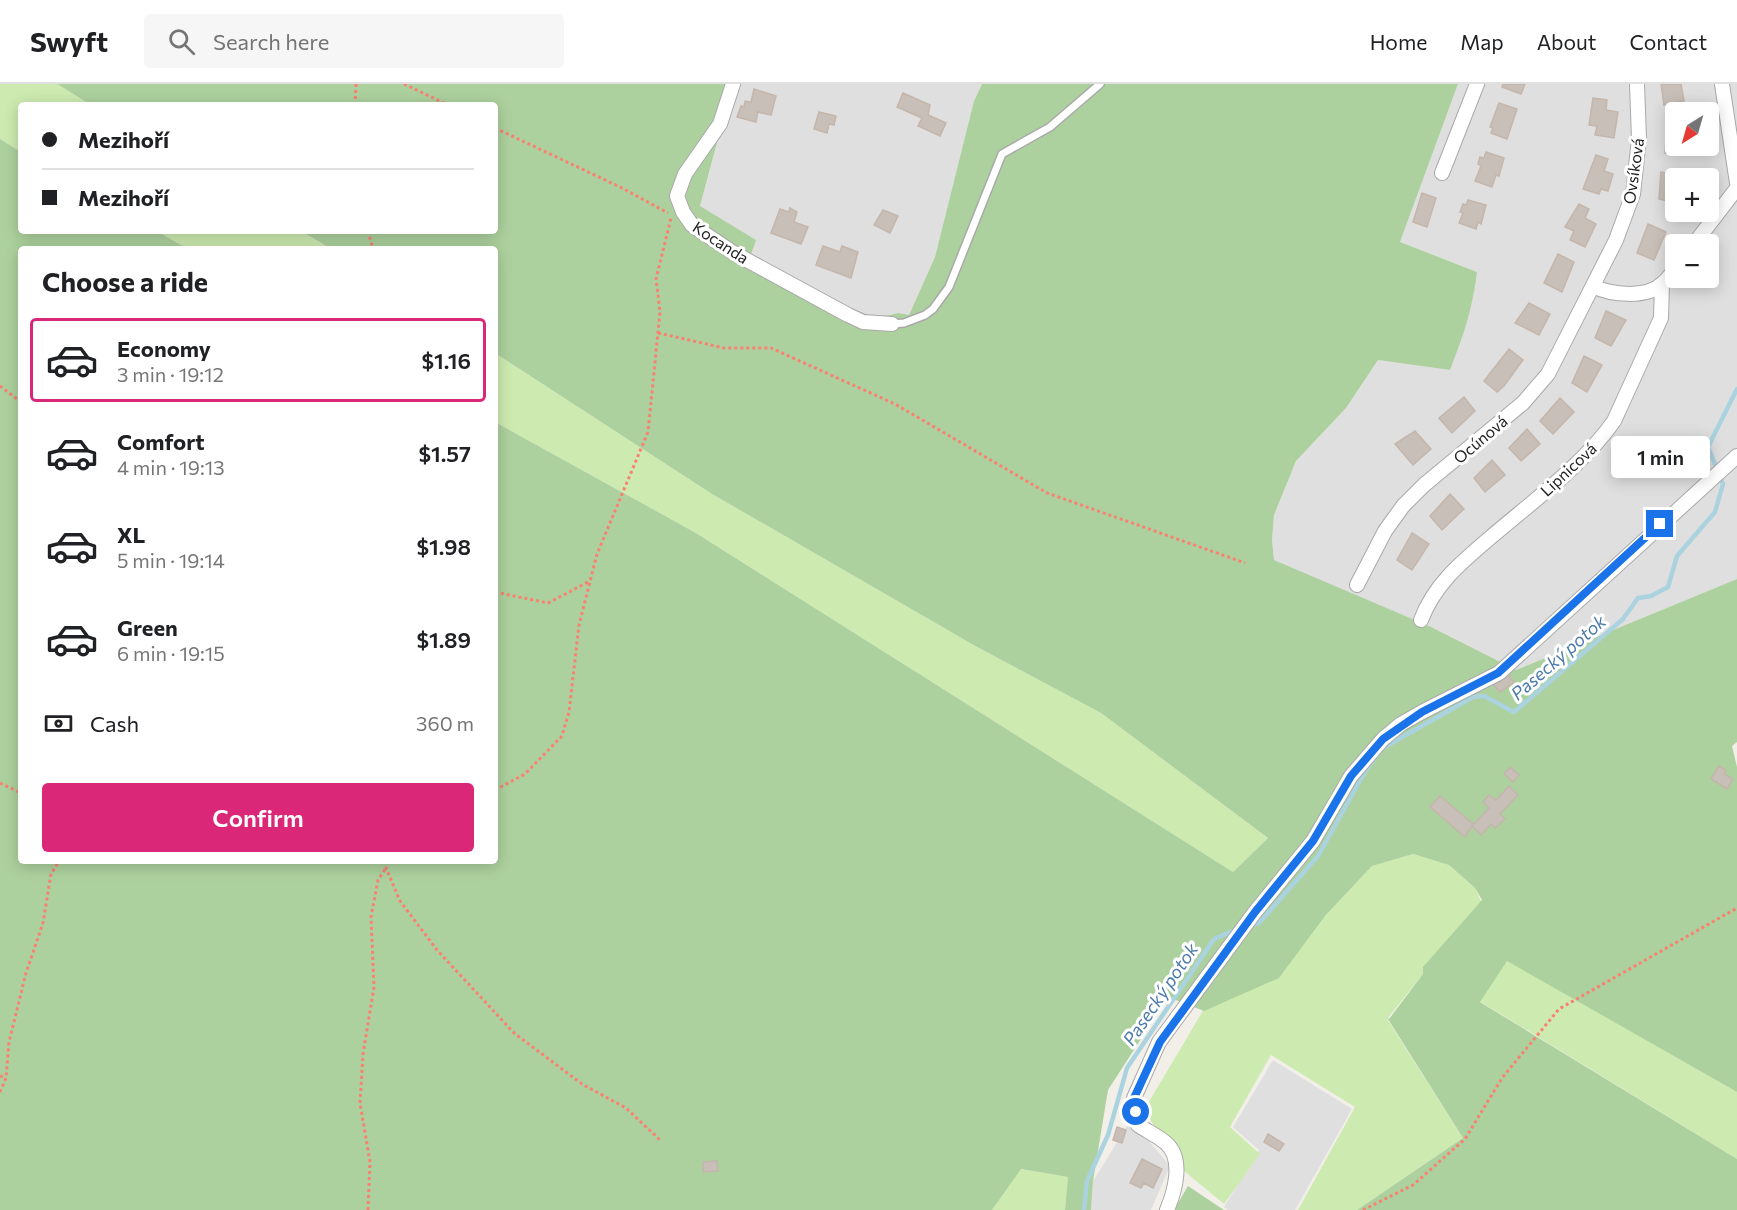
<!DOCTYPE html>
<html lang="en">
<head>
<meta charset="utf-8">
<style>
  :root { --surface:#fff; --page:#f6f6f6; --text:#202124; --muted:#757577; --line:#e0e0e0; --accent:#db2777 }
  body { margin:0; font-family:Commissioner,sans-serif; background:var(--page); color:var(--text); height:100vh; display:flex; flex-direction:column; font-size:22px; white-space:nowrap }
  * { box-sizing:border-box; margin:0 }
  p { font-size:20px; color:var(--muted) }
  .icon { flex:none; width:33px; height:33px; fill:none; stroke:currentColor; stroke-width:2; stroke-linecap:round; stroke-linejoin:round }
  .map { position:relative; flex:1; overflow:hidden }
  .panel { position:absolute; left:18px; top:162px; width:480px; height:618px; display:flex; flex-direction:column; background:var(--surface); border-radius:6px; box-shadow:0 3px 15px #0003 }
  .panel>* { flex:none }
  .banner { position:absolute; left:18px; top:18px; width:480px; height:132px; border-radius:6px; box-shadow:0 3px 15px #0003; display:grid; align-content:center; height:132px; padding:0 24px; background:var(--surface) }
  .needle { width:39px; rotate:217deg }
  .buttons { position:absolute; left:1665px; top:18px; display:grid; gap:12px }
  .buttons a { display:grid; place-items:center; width:54px; height:54px; border-radius:6px; background:var(--surface); box-shadow:0 3px 15px #0003; font-size:30px }
  .end { position:absolute; width:27px; height:27px; margin:-14px; border:8px solid #1a73e8; background:#fff; box-shadow:0 0 0 3px #fff }
  .from { border-radius:50% }
  .bubble { position:absolute; height:42px; border-radius:6px; background:var(--surface); box-shadow:0 3px 15px #0003; font-size:20px; font-weight:600; line-height:42px; text-align:center }
  .banner b { display:flex; align-items:center; gap:21px; height:57px; font-size:22px }
  .banner b+b { border-top:2px solid var(--line) }
  .banner i { width:15px; height:15px; background:var(--text) }
  ul { padding:0; list-style:none }
  li { display:flex; align-items:center; gap:18px; height:84px; margin:0 12px 9px; padding:0 12px; border:3px solid transparent; border-radius:6px }
  li div { flex:1 }
  li b { display:block; font-size:22px }
  li em { font-style:normal; font-weight:600 }
  li.current { border-color:var(--accent) }
  li>.icon { width:54px; height:54px; stroke-width:1.5 }
  h2 { padding:0 24px; font-size:27px; line-height:72px }
  .pay { display:flex; align-items:center; gap:15px; height:66px; padding:0 24px; font-size:22px }
  .pay p { margin-inline-start:auto }
  .cta { display:flex; gap:12px; margin-top:auto; padding:12px 24px }
  .cta a { flex:1; height:69px; border-radius:6px; background:var(--accent); color:#fff; font-size:24px; font-weight:600; line-height:69px; text-align:center }
  header { display:flex; align-items:center; gap:36px; box-sizing:border-box; height:84px; padding:0 30px; background:var(--surface); border-bottom:2px solid var(--line) }
  header strong { font-size:28px }
  nav { display:flex; gap:33px; margin-inline-start:auto; font-size:21px }
  .search { width:420px; height:54px; background:var(--page); display:flex; align-items:center; gap:15px; box-sizing:border-box; padding:0 21px; border-radius:6px; color:var(--muted); font-size:22px }
  .map>svg:first-child { display:block }
</style>
</head>
<body>
<header>
<strong>Swyft</strong>
<div class="search"><svg class="icon" aria-label="search" viewBox="0 0 24 24"><circle cx="10" cy="10" r="6"/><path d="M15 15l6 6"/></svg>Search here</div>
<nav><a>Home</a><a>Map</a><a>About</a><a>Contact</a></nav>
</header>
<div class="map">
<svg width="1737" height="1126" viewBox="0 0 1737 1126">
  <rect width="100%" height="100%" fill="#f2efe9"/>
  <path fill="#e0dfdf" fill-rule="evenodd" d="M726,0H982L974,17L935,173L909,231L876,234L802,204L750,174L700,122L722,40Z
    M1458,0H1737V495L1516,586L1278,478L1274,476L1272,456L1274,431L1296,377L1346,324L1378,276L1450,286L1477,188L1400,158ZM1676,28H1708V62H1676ZM1676,94H1708V128H1676ZM1676,160H1708V194H1676Z
    M1273,976L1352,1025L1295,1126H1228L1224,1123L1259,1066L1233,1043Z
    M1131,1036L1170,1082L1151,1126H1091L1093,1097Z"/>
  <path fill="#cdebb0" d="M0,0H57L91,21H21V68L0,55Z
    M157,147H301L330,165H188Z
    M495,269L712,410L977,563L1101,629L1268,754L1233,788L696,449L495,338Z
    M1413,770L1449,781L1475,804L1507,876L1737,1008V1075L1424,883L1423,890L1387,935L1463,1054L1357,1126H1298L1355,1023L1271,971L1230,1043L1260,1070L1224,1120L1183,1086L1144,1026L1204,925L1325,832L1372,782Z
    M1020,1085L1068,1093L1065,1126H992Z"/>
  <path fill="#add19e" d="M57,0H726L722,40L700,122L756,156L750,174L802,204L876,234L899,229L909,231L935,173L974,17L982,0H1458L1400,158L1477,188C1472,227 1464,250 1450,286L1378,276L1346,324L1296,377L1274,431L1272,456L1274,476L1431,543L1516,586L1737,495V658L1732,662L1737,683V1008L1507,877L1480,918L1737,1075V1126H1357L1463,1054L1386,932L1389,935L1423,890V883L1482,816L1475,804L1449,781L1413,770L1372,782L1325,832L1279,894L1204,927L1168,913L1108,1006L1093,1097L1091,1126H1065L1068,1093L1021,1085L992,1126H0V55L21,68V147H157L188,165H21V777H495V338L696,449L1233,788L1268,754L1101,629L977,563L712,410L495,269V165H331L301,147H495V21H91Z
    M1188,1102L1224,1126H1174Z"/>
  <g fill="none" stroke-linecap="round" stroke-linejoin="round">
    <path stroke="#aad3df" stroke-width="4.5" d="M1383,664L1473,613L1484,612L1514,628L1623,535L1638,514L1651,512L1668,503L1677,472L1715,428L1723,400L1708,363L1737,305
      M1251,841L1259,839L1318,772L1366,686L1378,670
      M1084,1126L1087,1097L1108,1051L1127,984L1214,855L1240,844"/>
  </g>
  <path fill="#c7bfb8" stroke="#c4b6ab" stroke-width="1.5" d="M1503,0H1525L1521,10L1502,3Z
    M1661,0H1681L1684,17L1664,21Z
    M754,5L776,12L771,31L758,28L756,38L737,33L741,22L744,23L745,17L751,18Z
    M903,9L930,21L928,31L946,39L940,52L918,42L922,34L897,23Z
    M1593,14L1607,16L1606,26L1618,28L1614,54L1595,51L1597,42L1589,41Z
    M1499,19L1517,25L1507,55L1491,49L1493,44L1490,43Z
    M819,28L836,32L834,41L829,40L827,49L814,45Z
    M1675,42L1676,62H1691V69H1665L1667,43Z
    M1486,68L1504,74L1499,92L1496,91L1492,103L1475,97L1481,82L1478,80L1480,73L1484,74Z
    M1596,71L1608,75L1604,87L1613,90L1608,107L1601,105L1599,110L1583,105Z
    M1661,88L1690,94H1676V119L1659,115Z
    M1422,109L1436,114L1427,143L1413,138Z
    M1468,116L1486,121L1481,140L1478,138L1476,145L1459,139L1463,129L1460,128L1463,120L1466,121Z
    M1579,120L1589,125L1585,134L1596,140L1585,163L1570,156L1574,147L1565,143Z
    M790,124L797,128L794,138L808,143L801,160L771,149L780,125L789,128Z
    M883,126L898,132L890,149L874,141Z
    M1648,140L1666,148L1654,176L1637,169Z
    M823,162L840,168L842,162L858,168L851,194L816,181Z
    M1558,170L1574,178L1562,208L1544,199Z
    M1529,219L1550,230L1539,251L1515,239Z
    M1606,227L1626,236L1611,262L1595,254Z
    M1509,265L1523,276L1504,302L1497,308L1484,297Z
    M1584,272L1602,281L1587,308L1572,299Z
    M1464,313L1475,327L1452,349L1439,334Z
    M1560,314L1574,328L1553,350L1540,337Z
    M1527,345L1540,360L1521,377L1509,364Z
    M1415,347L1431,365L1413,381L1395,360Z
    M1492,376L1505,391L1485,408L1474,394Z
    M1450,410L1464,425L1442,446L1430,432Z
    M1412,449L1429,460L1412,486L1397,476Z
    M1507,589L1514,598L1500,608L1493,600Z
    M1719,682L1726,686L1724,690L1733,695L1727,705L1711,695Z
    M1510,683L1519,691L1513,698L1504,690Z
    M1509,702L1518,711L1500,730L1505,735L1495,744L1491,740L1481,751L1472,742L1489,724L1483,718L1489,711L1496,716Z
    M1440,712L1473,740L1465,753L1430,723Z
    M1117,1043L1126,1046L1122,1059L1113,1056Z
    M1268,1050L1284,1060L1279,1067L1264,1058Z
    M1142,1075L1162,1085L1153,1104L1144,1099L1141,1104L1130,1099Z
    M717,1077L718,1087L703,1088V1078Z"/>
  <g fill="none" stroke-linecap="round" stroke-linejoin="round">
    <g stroke="#a9a9a9" stroke-width="10">
      <path id="service" d="M892,240L904,239L925,231L933,225L949,203L1002,70L1050,43L1100,0"/>
    </g>
    <g stroke="#a9a9a9" stroke-width="16">
      <path id="minor" d="M733,0L720,40L685,90L677,112L683,128L692,141L732,168L848,231L863,238L892,240
        M1722,0L1737,99
        M1442,89L1477,0
        M1694,160L1737,104
        M1593,202C1611,211 1647,215 1663,199C1668,195 1672,189 1676,184
        M1357,501L1385,447L1403,422L1424,401L1523,319L1548,290L1616,156L1633,110L1639,55L1637,0
        M1421,536C1435,499 1462,478 1491,453C1532,418 1584,380 1614,337L1661,234L1662,201
        M1167,1126C1175,1107 1184,1075 1166,1059C1158,1052 1147,1047 1138,1041L1134,1014L1159,958L1255,828L1313,757L1351,692L1383,655L1401,640L1422,628L1499,589L1737,372"/>
    </g>
    <path stroke="#fa8072" stroke-width="3" stroke-dasharray="3 3" stroke-linecap="butt" d="M404,0L448,21
      M355,21L356,0
      M495,44L620,103L668,129
      M368,147L373,165
      M658,249L724,264H771L895,320L1047,409L1245,479
      M0,302L21,318
      M495,508L548,519L590,497
      M0,699L21,709
      M495,706L525,690L562,652L569,628L579,541L597,470L648,348L660,228L656,195L671,134
      M388,777L386,784L400,817L437,866L514,949L582,1000L626,1024L660,1056
      M0,992L6,994
      M0,1008L6,994L9,958L26,889L43,839L51,790L59,777
      M368,1126L370,1078L360,1019L363,970L374,903L371,833L378,796L386,784
      M1363,1126L1413,1101L1465,1055L1502,994L1559,925L1737,824"/>
    <use href="#service" stroke="#fff" stroke-width="7"/>
    <use href="#minor" stroke="#fff" stroke-width="14"/>
  </g>
  <g fill="none" stroke-linecap="round" stroke-linejoin="round">
    <path stroke="#1a73e8" stroke-width="8" d="M1136,1028L1134,1014L1160,958L1255,828L1313,757L1351,692L1383,655L1422,628L1498,589L1660,440"/>
  </g>
  <g text-anchor="middle" dominant-baseline="central" stroke-width="6" stroke-linejoin="round" paint-order="stroke">
    <g font-size="16" fill="#222" stroke="#fff">
      <text transform="translate(1633 87) rotate(-82)">Ovsíková</text>
      <text transform="translate(721 158) rotate(33)">Kocanda</text>
      <text transform="translate(1480 355) rotate(-40)">Ocúnová</text>
      <text transform="translate(1568 385) rotate(-43)">Lipnicová</text>
    </g>
    <g font-size="18" font-style="italic" fill="#4a7aab" stroke="#fff">
      <text transform="translate(1558 573) rotate(-41)">Pasecký potok</text>
      <text transform="translate(1160 910) rotate(-56)">Pasecký potok</text>
    </g>
  </g>
</svg>
<div class="buttons">
<a><svg class="needle" viewBox="-14 -14 28 28"><path d="M0-13l5 13h-10z" fill="#e53935"/><path d="M0 13l5-13h-10z" fill="#757577"/></svg></a>
<a>+</a>
<a>−</a>
</div>
<i class="end from" style="left:1136px;top:1028px"></i>
<i class="end" style="left:1660px;top:440px"></i>
<div class="bubble" style="left:1611px;top:352px;width:99px">1 min</div>
<div class="banner">
<b><i class="from"></i>Mezihoří</b>
<b><i></i>Mezihoří</b>
</div>
<section class="panel">
<h2>Choose a ride</h2>
<ul>
<li class="current"><svg class="icon" aria-label="car" viewBox="0 0 24 24"><path d="M5 17H2v-5l4-1 3-4h7l3 4 3 1v5h-3M9 17h6M6 11h13"/><circle cx="7" cy="17" r="2"/><circle cx="17" cy="17" r="2"/></svg><div><b>Economy</b><p>3 min · 19:12</p></div><em>$1.16</em></li>
<li><svg class="icon" aria-label="car" viewBox="0 0 24 24"><path d="M5 17H2v-5l4-1 3-4h7l3 4 3 1v5h-3M9 17h6M6 11h13"/><circle cx="7" cy="17" r="2"/><circle cx="17" cy="17" r="2"/></svg><div><b>Comfort</b><p>4 min · 19:13</p></div><em>$1.57</em></li>
<li><svg class="icon" aria-label="car" viewBox="0 0 24 24"><path d="M5 17H2v-5l4-1 3-4h7l3 4 3 1v5h-3M9 17h6M6 11h13"/><circle cx="7" cy="17" r="2"/><circle cx="17" cy="17" r="2"/></svg><div><b>XL</b><p>5 min · 19:14</p></div><em>$1.98</em></li>
<li><svg class="icon" aria-label="car" viewBox="0 0 24 24"><path d="M5 17H2v-5l4-1 3-4h7l3 4 3 1v5h-3M9 17h6M6 11h13"/><circle cx="7" cy="17" r="2"/><circle cx="17" cy="17" r="2"/></svg><div><b>Green</b><p>6 min · 19:15</p></div><em>$1.89</em></li>
</ul>
<div class="pay"><svg class="icon" aria-label="cash" viewBox="0 0 24 24"><path d="M3 7h18v10H3z"/><circle cx="12" cy="12" r="2"/></svg>Cash<p>360 m</p></div>
<div class="cta"><a>Confirm</a></div>
</section>
</div>
</body>
</html>
